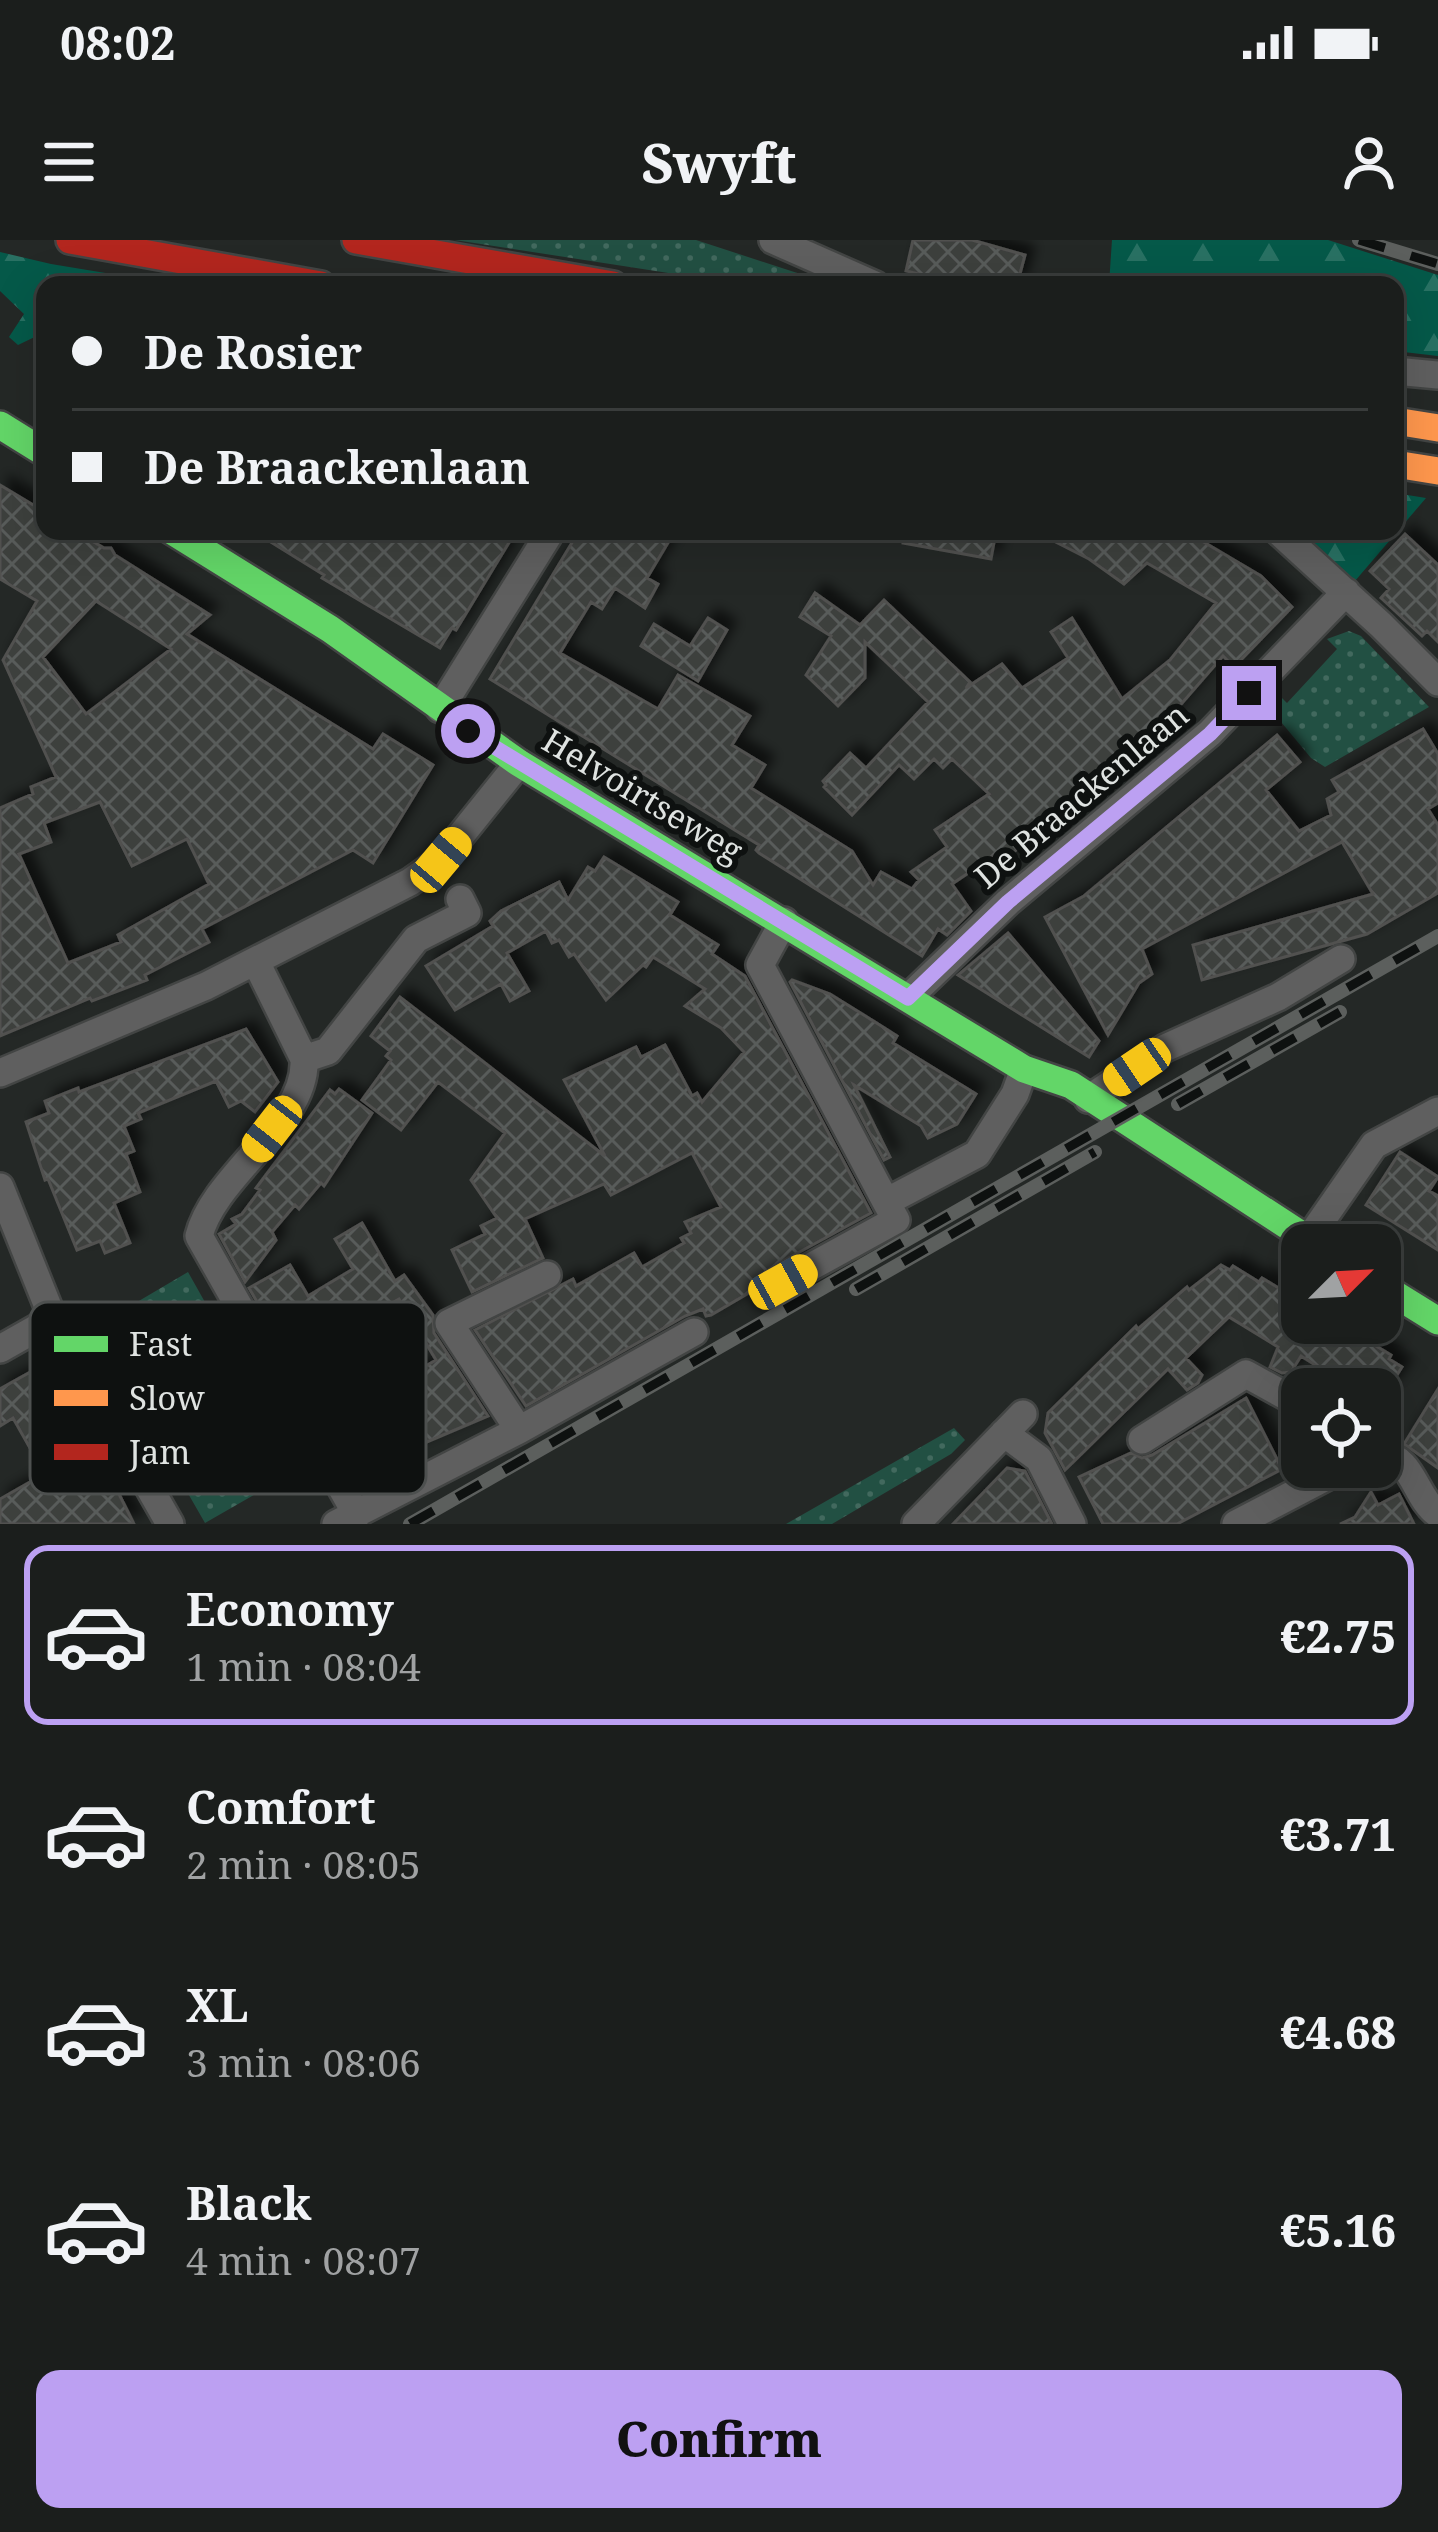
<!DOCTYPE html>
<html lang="en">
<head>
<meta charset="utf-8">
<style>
  :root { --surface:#1b1e1c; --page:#282b29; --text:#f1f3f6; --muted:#a0a2a3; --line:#393c3b; --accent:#bca0f2 }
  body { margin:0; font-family:"Noto Serif",serif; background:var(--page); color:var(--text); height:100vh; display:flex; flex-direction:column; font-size:45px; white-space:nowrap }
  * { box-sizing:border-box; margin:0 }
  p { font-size:39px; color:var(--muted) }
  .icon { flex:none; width:66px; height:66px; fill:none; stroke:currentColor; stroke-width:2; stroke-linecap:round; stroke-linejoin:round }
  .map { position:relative; height:1284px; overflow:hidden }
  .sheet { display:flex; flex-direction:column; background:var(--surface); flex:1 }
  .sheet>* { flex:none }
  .top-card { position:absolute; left:36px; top:36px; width:1368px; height:264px; border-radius:24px; box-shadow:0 12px 48px #0002,0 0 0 3px var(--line); display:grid; align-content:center; height:264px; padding:0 36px; background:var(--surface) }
  .needle { width:78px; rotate:66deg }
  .buttons { position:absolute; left:1281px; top:984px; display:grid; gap:24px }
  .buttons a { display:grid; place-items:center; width:120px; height:120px; border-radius:24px; background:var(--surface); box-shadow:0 12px 48px #0002,0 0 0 3px var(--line); font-size:60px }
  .end { position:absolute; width:54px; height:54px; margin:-27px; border:15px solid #bca0f2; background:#111; box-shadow:0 0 0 6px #111 }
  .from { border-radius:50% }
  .car { position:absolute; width:36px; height:72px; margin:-36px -18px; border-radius:15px; box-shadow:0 0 9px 3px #0007; background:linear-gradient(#f5c518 24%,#345 0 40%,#f5c518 0 76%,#345 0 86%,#f5c518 0) }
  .top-card b { display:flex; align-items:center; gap:42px; height:114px; font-size:45px }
  .top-card b+b { border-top:3px solid var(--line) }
  .top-card i { width:30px; height:30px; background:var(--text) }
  ul { padding:21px 0 0; list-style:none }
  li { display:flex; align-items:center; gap:36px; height:180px; margin:0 24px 18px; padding:0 12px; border:6px solid transparent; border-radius:24px }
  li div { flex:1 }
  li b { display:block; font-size:45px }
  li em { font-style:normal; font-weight:800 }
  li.active { border-color:var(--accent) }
  li>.icon { width:108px; height:108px; stroke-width:1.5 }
  .action { display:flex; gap:24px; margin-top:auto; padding:24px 36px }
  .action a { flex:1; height:138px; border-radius:24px; background:var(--accent); color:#111; font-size:48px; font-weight:800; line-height:138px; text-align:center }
  .status { display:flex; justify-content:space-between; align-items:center; height:84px; padding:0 60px; background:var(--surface); direction:ltr }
  .status svg { height:33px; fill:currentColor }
  header { display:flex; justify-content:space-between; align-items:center; height:156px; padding:0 36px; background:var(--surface); font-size:54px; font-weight:800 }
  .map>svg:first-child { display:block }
</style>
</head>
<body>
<div class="status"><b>08:02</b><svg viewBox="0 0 49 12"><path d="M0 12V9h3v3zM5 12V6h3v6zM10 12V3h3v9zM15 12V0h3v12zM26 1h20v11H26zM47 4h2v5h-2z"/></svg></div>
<header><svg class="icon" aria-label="menu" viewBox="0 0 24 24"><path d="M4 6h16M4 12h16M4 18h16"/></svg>Swyft<svg class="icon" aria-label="person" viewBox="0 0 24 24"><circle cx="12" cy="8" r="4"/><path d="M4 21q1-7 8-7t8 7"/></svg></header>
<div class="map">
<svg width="1438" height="1284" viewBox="0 0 1438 1284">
  <defs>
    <pattern id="grass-dots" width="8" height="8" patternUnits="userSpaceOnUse" patternTransform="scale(3)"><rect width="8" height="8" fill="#225043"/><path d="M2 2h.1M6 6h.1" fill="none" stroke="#42695e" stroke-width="1.8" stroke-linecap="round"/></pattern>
    <pattern id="forest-firs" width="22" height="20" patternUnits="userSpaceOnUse" patternTransform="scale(3)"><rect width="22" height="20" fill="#055949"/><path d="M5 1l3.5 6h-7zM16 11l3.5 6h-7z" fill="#297163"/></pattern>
    <pattern id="building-cross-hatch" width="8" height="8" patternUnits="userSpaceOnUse" patternTransform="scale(3)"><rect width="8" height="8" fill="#3e3f3e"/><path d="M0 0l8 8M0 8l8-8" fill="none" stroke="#595b5a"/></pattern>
    <filter id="shadow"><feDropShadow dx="9" dy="-9" stdDeviation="6" flood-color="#0009"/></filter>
  </defs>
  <rect width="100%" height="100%" fill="#242826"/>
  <path fill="url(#grass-dots)" d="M455,0H696L834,45H746Z
    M1349,391L1361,396L1429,467L1325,527L1311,518L1266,464L1277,453L1287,463L1337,409L1327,399Z
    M188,1032L299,1229L205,1283L93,1088Z
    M954,1188L965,1200L951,1214L832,1284H786Z"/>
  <path fill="url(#forest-firs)" d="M1112,0H1328L1438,35V116L1395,111V45H1109Z
    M0,12L51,24L178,45H45V92L18,105L9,97L24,74L0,51Z
    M1395,253L1426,258L1355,341L1299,291H1395Z"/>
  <path fill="url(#building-cross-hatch)" stroke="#515150" stroke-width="3" fill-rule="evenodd" filter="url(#shadow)" d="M913,0H972L1025,15L1017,45H966L906,31Z
    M0,245L45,272V291H75L104,308H111L115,315L210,375L187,394L373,509L383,494L433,525L373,623L353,610L202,689L209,702L145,735L147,740L92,761L90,758L0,796V568L33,554L31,547L56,537L3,420L37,361L0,339ZM96,361L171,409L86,474L43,417ZM100,562L132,626L187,599L209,644L118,695L121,702L68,723L19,614L51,602L44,583Z
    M253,291H516L456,390L452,388L440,408L322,338L324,335Z
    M579,291H675L647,338L658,344L645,368L615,348L602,369L591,362L560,413L658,469L678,435L750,476L732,505L765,525L751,548L852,611L873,645L881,632L912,649L919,640L911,632L947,607L935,590L989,554L952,519L943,528L934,519L914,539L899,525L852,575L824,547L826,545L823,541L850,513L866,528L928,462L865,402V438L838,466L806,435L831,396L800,377L815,353L860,385L884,360L970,442L966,448L1002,424L1022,448L1068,418L1051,392L1072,378L1122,459L1170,420L1216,363L1147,323L1124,344L1089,319L1034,291H1185L1261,336L1292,367L1234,427L1223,416L1150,500L1004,620L998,613L952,644L971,671L947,695L938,689L922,716L759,613L756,610L759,605L490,439Z
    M904,291H996L991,319L903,303Z
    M1405,294L1438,325V402L1427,391L1422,396L1381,358L1389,349L1370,331Z
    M708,378L727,390L698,441L641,406L654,384L690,406Z
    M1423,489L1438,514V563L1428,569L1438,585V653L1367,694L1202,740L1193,705L1373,654L1342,602L1142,709L1152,734L1139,743L1108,795L1045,677L1084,656L1277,495L1300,522L1266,550L1299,591L1331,575L1327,559L1339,552L1332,540Z
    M604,617L678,662L670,675L718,705L712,714L745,736L871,973L774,1026L754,1040L759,1047L711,1075L706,1076L703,1069L685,1076L526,1166L475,1090L573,1039L576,1046L634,1013L642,1027L684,1003L681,998L691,993L685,982L721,967L692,913L611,955L604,944L525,979L543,1018L472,1052L452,1010L485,994L481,986L497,978L471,940L505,893L438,842L401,890L362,860L391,820L386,816L390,811L371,796L400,757L605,916L564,840L636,807L641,817L665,805L692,856L697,853L702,862L744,812L721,788L685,766L705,749L653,717L646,727L643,725L606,760L574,714L569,717L559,700L552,703L546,691L507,713L529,751L510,761L501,744L455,770L426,726L493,686L490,681L501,671L559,642L568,660L588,627L595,631Z
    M1008,693L1099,801L1089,817L958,735Z
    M792,740L830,754L875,782L897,796L893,803L976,854L957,884L928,898L921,886L854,845L890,917L884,920L790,742Z
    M246,789L278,842L255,872L241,861L229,867L216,841L138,873L141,879L124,886L134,911L126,914L140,952L114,963L130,1003L105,1013L100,1001L77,1010L48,939L45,940L26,882L49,873L45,861L78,848L79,852Z
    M339,849L372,873L324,946L321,943L299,969L295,965L272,992L276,1000L245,1042L219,994L236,984L232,979L242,974L260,950L256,948L330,850L335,854Z
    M1400,912L1438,937L1429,951L1438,956V1010L1366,965Z
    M362,983L395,1041L404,1035L433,1075L434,1093L488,1176L356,1232L249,1048L290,1025L308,1056L353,1029L335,999ZM399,1059L436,1120L412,1134L421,1152L373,1170L352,1132L365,1125L346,1089Z
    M1221,1025L1230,1030L1233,1026L1259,1042L1262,1038L1302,1062V1083H1338L1391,1115L1389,1119L1402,1127L1388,1149H1338L1342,1142L1301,1116L1291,1132L1282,1133L1270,1127L1278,1107L1229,1077L1186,1118L1202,1135L1198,1143L1187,1150L1168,1129L1065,1230L1045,1193L1048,1173L1136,1086L1138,1089L1187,1047L1189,1050Z
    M43,1125L107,1230L134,1284H0V1259L37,1238L31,1228L39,1224L13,1178L0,1186V1149Z
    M1438,1149V1228L1404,1204Z
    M1246,1158L1282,1229L1177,1284H1103L1079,1237L1131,1213L1142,1218L1152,1215Z
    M1007,1228L1025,1231L1052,1284H953Z
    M1371,1252L1378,1265L1399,1254L1414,1284H1340L1355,1277Z"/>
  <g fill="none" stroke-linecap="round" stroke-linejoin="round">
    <g stroke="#434544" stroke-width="32">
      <path id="street" d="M773,0L875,45
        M1395,131L1438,135
        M1278,291L1381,385L1438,442
        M440,469L551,291
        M784,681L760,725L886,962
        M256,722L304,819C308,882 214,935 199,996L357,1275
        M908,758L1008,662L1210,493L1346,352
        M304,819L328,811L416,699L467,673L460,659
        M0,833L206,746L410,642L441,620L519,523
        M1088,859L1165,808L1278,757L1341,719
        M0,947L53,1079L170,1284
        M1308,1000L1374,905L1438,871
        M783,1042L896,980L886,962L977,914L1015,854L1024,829
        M0,1109L53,1079
        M519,1190L449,1083L547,1035
        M1004,1193L1039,1219L1072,1284
        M1142,1200L1246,1134L1302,1165
        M1380,1214C1414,1217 1414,1257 1438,1274
        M336,1284L519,1190L694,1092
        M916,1284L1023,1174
        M1236,1284L1345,1227"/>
    </g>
    <g stroke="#434544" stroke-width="32">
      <path id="fast" d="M0,185L45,213
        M172,291L330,389L519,523L1024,829L1071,845L1317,1005
        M1380,1045L1438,1081"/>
    </g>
    <g stroke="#434544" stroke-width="32">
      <path id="slow" d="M1395,181L1438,188
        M1395,224L1438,231"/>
    </g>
    <g stroke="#434544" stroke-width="32">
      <path id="jam" d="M70,0L321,45
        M356,0L613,45"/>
    </g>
    <use href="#street" stroke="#5f5f5f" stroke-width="27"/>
    <use href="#fast" stroke="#63d668" stroke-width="27"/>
    <use href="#slow" stroke="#ff974d" stroke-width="27"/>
    <use href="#jam" stroke="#b3261e" stroke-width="27"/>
    <g stroke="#5c5f5d" stroke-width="14">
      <path id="rail" d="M1359,0L1438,24
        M1178,864L1340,772
        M856,1049L1095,912
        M410,1284L1438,696"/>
    </g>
    <use href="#rail" stroke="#0e1110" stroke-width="9" stroke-dasharray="27" stroke-linecap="butt"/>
  </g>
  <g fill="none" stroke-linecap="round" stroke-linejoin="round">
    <path stroke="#bca0f2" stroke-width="15" d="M468,491L908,758L1008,662L1210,494L1249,453"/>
  </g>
  <g text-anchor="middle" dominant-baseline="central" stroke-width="12" stroke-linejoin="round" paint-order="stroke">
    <g font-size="33" fill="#dfe3e1" stroke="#0e1110">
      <text transform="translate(643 555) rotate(31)">Helvoirtseweg</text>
      <text transform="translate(1081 555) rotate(-40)">De Braackenlaan</text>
    </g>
  </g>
  <rect x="30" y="1062" width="396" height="192" rx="18" fill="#0e1110" stroke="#4d504f" stroke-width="3"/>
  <rect x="54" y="1096" width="54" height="16" fill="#63d668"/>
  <rect x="54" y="1150" width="54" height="16" fill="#ff974d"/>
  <rect x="54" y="1204" width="54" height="16" fill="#b3261e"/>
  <g font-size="33" fill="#dfe3e1">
    <text x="129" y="1116">Fast</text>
    <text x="129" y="1170">Slow</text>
    <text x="129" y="1224">Jam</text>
  </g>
</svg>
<div class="buttons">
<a><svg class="needle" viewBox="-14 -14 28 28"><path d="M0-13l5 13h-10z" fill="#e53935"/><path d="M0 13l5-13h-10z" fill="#a0a2a3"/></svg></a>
<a><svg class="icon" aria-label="locate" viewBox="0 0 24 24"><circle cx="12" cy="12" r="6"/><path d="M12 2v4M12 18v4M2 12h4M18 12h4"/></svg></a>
</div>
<i class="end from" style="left:468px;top:491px"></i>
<i class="end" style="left:1249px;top:453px"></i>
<i class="car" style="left:441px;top:620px;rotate:40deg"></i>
<i class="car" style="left:1137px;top:827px;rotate:236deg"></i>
<i class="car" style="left:272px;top:889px;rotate:218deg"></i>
<i class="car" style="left:783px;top:1042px;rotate:61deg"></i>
<div class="top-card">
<b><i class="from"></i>De Rosier</b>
<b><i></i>De Braackenlaan</b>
</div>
</div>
<section class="sheet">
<ul>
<li class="active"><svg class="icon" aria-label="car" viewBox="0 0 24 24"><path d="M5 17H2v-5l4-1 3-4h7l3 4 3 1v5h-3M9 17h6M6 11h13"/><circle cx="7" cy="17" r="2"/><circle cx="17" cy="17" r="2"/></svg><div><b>Economy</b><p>1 min · 08:04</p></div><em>€2.75</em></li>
<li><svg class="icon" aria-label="car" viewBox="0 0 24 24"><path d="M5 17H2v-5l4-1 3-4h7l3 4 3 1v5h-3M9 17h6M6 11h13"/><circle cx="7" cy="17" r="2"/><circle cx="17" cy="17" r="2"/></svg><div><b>Comfort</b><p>2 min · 08:05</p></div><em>€3.71</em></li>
<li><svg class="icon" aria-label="car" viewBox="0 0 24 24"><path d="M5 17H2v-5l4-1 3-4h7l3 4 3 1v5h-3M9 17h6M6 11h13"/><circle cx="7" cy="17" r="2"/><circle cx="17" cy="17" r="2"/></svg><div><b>XL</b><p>3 min · 08:06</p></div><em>€4.68</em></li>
<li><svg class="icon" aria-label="car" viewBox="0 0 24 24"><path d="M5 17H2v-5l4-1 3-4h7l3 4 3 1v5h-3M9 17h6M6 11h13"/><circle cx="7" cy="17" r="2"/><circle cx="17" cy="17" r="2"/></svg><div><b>Black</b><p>4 min · 08:07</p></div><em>€5.16</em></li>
</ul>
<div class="action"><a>Confirm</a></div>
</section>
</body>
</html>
